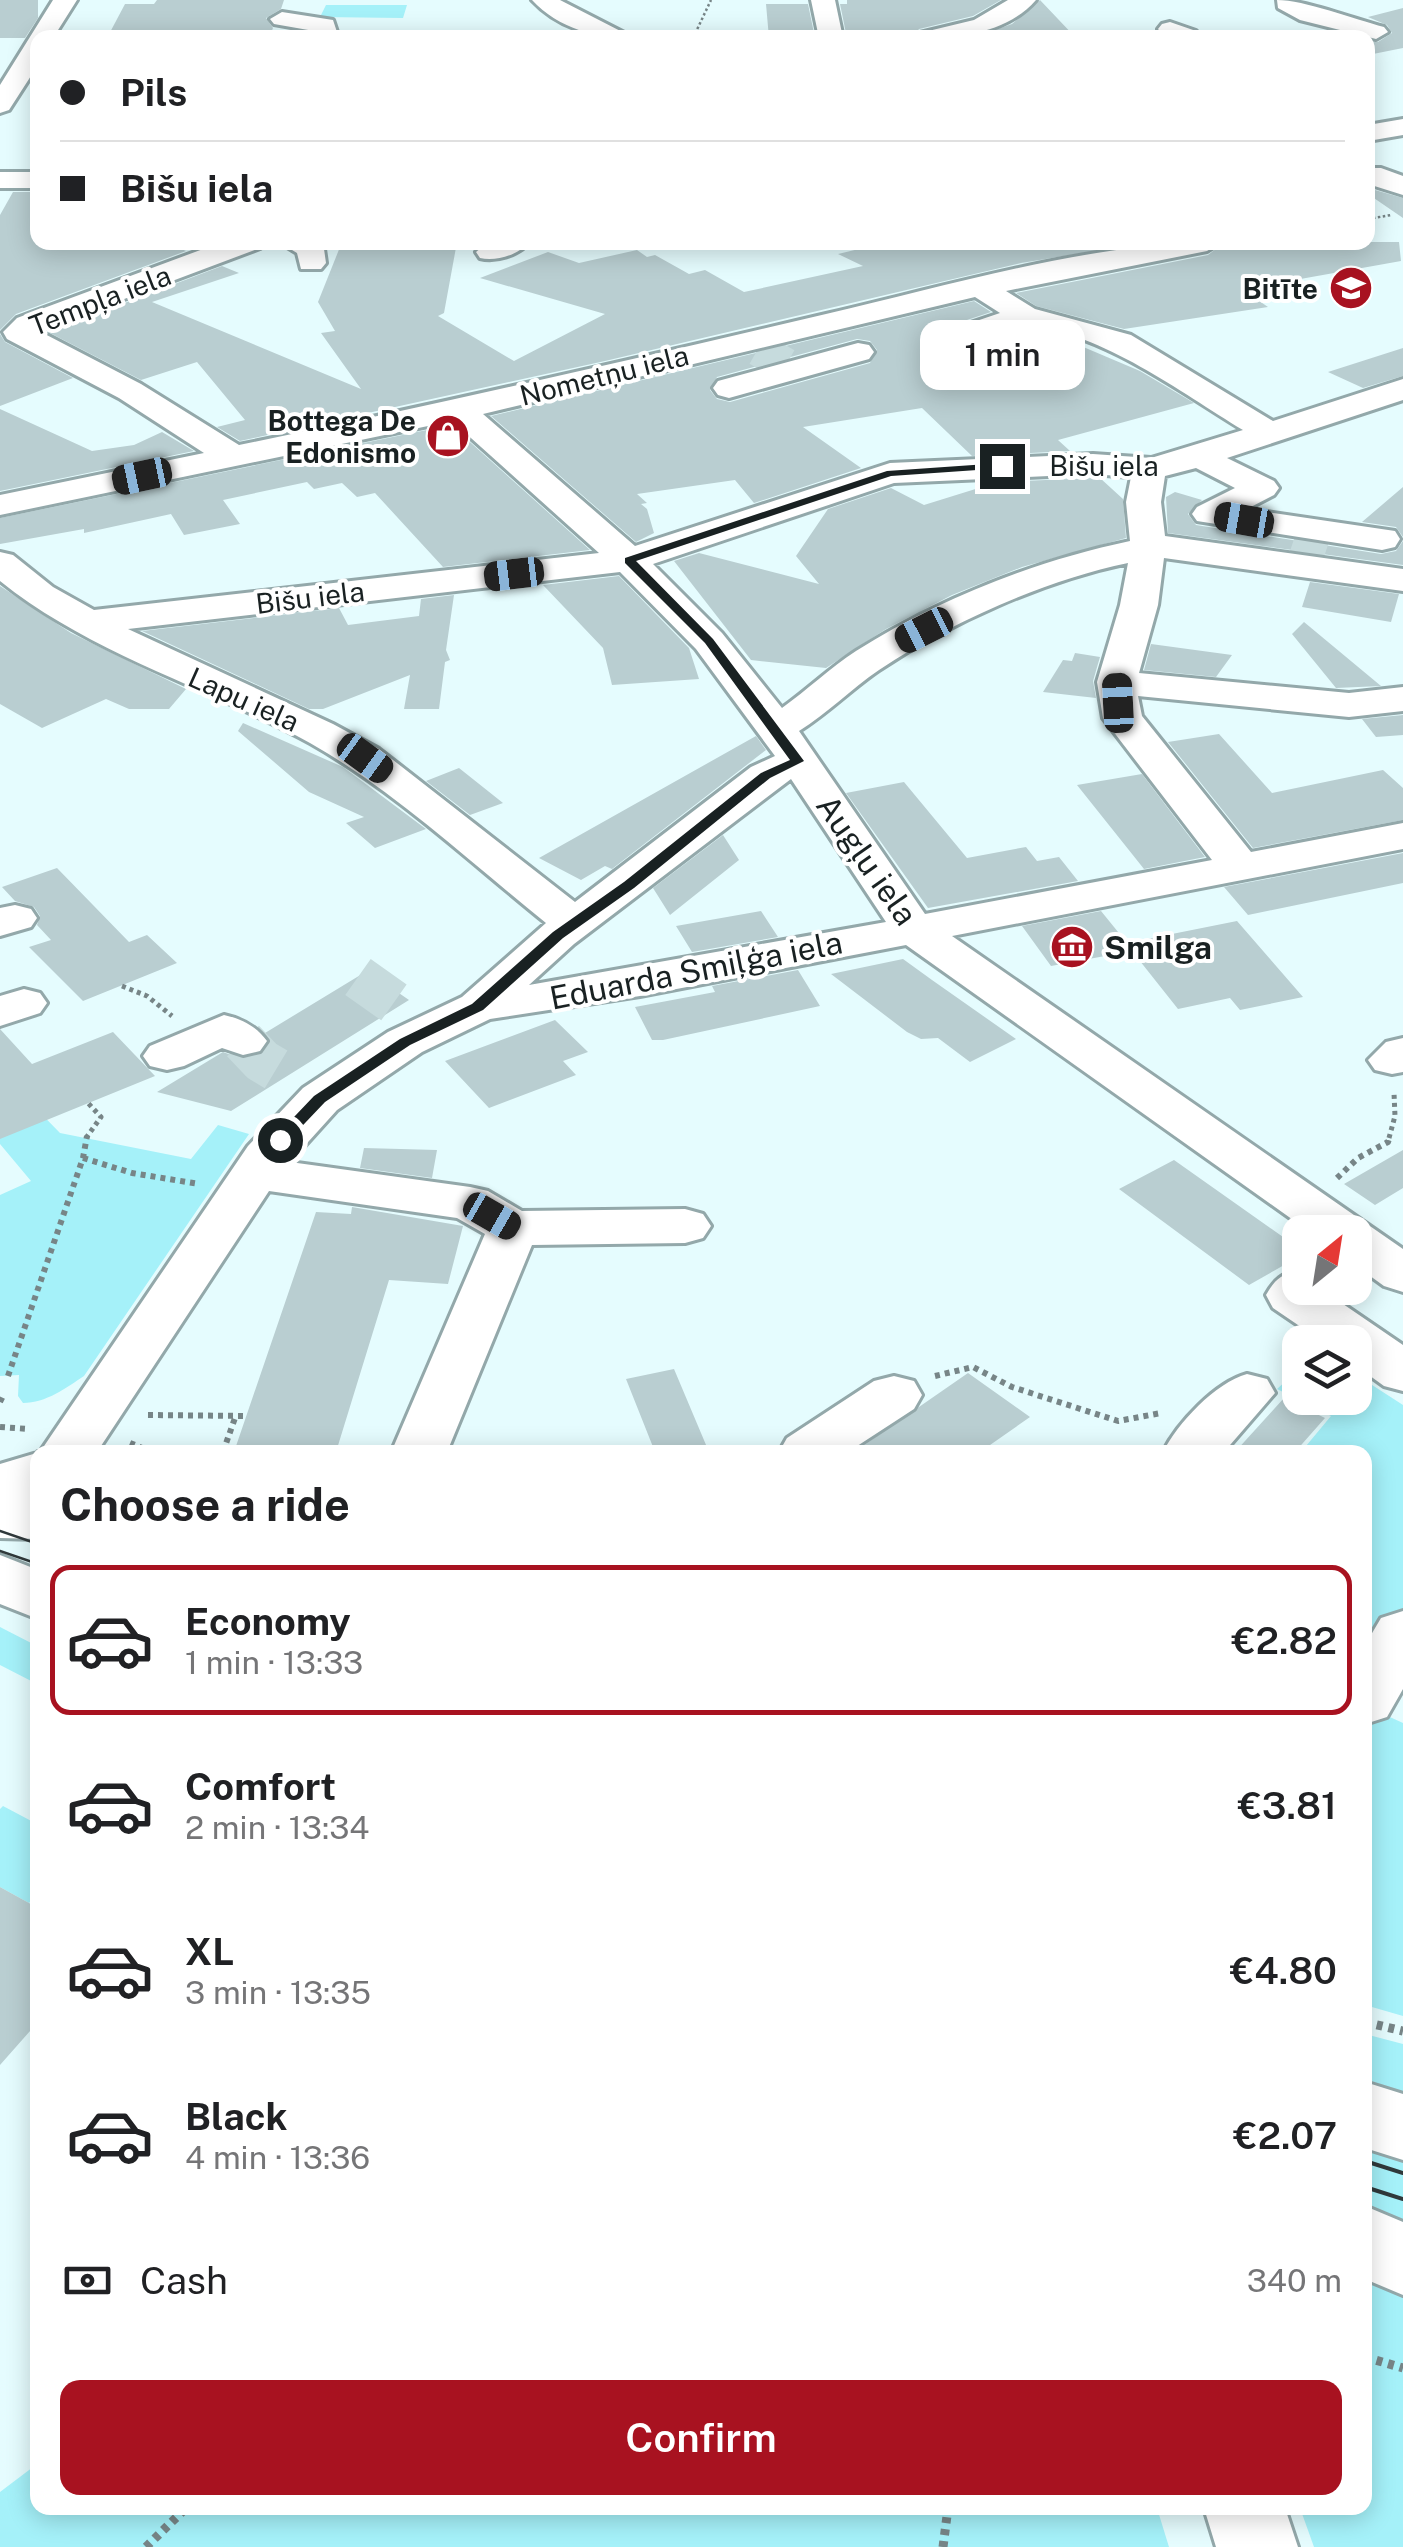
<!DOCTYPE html>
<html lang="en">
<head>
<meta charset="utf-8">
<style>
  :root { --surface:#fff; --page:#f2f2f2; --text:#202124; --muted:#757577; --line:#e0e0e0; --accent:#a81220 }
  body { margin:0; font-family:"Public Sans",sans-serif; background:var(--page); color:var(--text); height:100vh; display:flex; flex-direction:column; font-size:38px; white-space:nowrap }
  * { box-sizing:border-box; margin:0 }
  p { font-size:32px; color:var(--muted) }
  .icon { flex:none; width:55px; height:55px; fill:none; stroke:currentColor; stroke-width:2; stroke-linecap:round; stroke-linejoin:round }
  .map { position:relative; flex:1; overflow:hidden }
  .details { position:absolute; left:30px; top:1445px; width:1342px; height:1070px; display:flex; flex-direction:column; background:var(--surface); border-radius:20px; box-shadow:0 5px 25px #0003 }
  .details>* { flex:none }
  .banner { position:absolute; left:30px; top:30px; width:1345px; height:220px; border-radius:20px; box-shadow:0 5px 25px #0003; display:grid; align-content:center; height:220px; padding:0 30px; background:var(--surface) }
  .needle { width:65px; rotate:30deg }
  .controls { position:absolute; left:1282px; top:1215px; display:grid; gap:20px }
  .controls a { display:grid; place-items:center; width:90px; height:90px; border-radius:20px; background:var(--surface); box-shadow:0 5px 25px #0003; font-size:50px }
  .end { position:absolute; width:45px; height:45px; margin:-22px; border:12px solid #192122; background:#fff; box-shadow:0 0 0 5px #fff }
  .from { border-radius:50% }
  .bubble { position:absolute; height:70px; border-radius:20px; background:var(--surface); box-shadow:0 5px 25px #0003; font-size:32px; font-weight:600; line-height:70px; text-align:center }
  .car { position:absolute; width:30px; height:60px; margin:-30px -15px; border-radius:12px; box-shadow:0 0 8px 2px #0007; background:linear-gradient(#222 24%,#8ab4d8 0 40%,#222 0 76%,#8ab4d8 0 86%,#222 0) }
  .banner b { display:flex; align-items:center; gap:35px; height:95px; font-size:38px }
  .banner b+b { border-top:2px solid var(--line) }
  .banner i { width:25px; height:25px; background:var(--text) }
  ul { padding:0; list-style:none }
  li { display:flex; align-items:center; gap:30px; height:150px; margin:0 20px 15px; padding:0 10px; border:5px solid transparent; border-radius:20px }
  li div { flex:1 }
  li b { display:block; font-size:38px }
  li em { font-style:normal; font-weight:600 }
  li.on { border-color:var(--accent) }
  li>.icon { width:90px; height:90px; stroke-width:1.5 }
  h2 { padding:0 30px; font-size:45px; line-height:120px }
  .pay { display:flex; align-items:center; gap:25px; height:110px; padding:0 30px; font-size:38px }
  .pay p { margin-inline-start:auto }
  .primary-button { display:flex; gap:20px; margin-top:auto; padding:20px 30px }
  .primary-button a { flex:1; height:115px; border-radius:20px; background:var(--accent); color:#fff; font-size:40px; font-weight:600; line-height:115px; text-align:center }
  .map>svg:first-child { display:block }
</style>
</head>
<body>
<div class="map">
<svg width="1403" height="2547" viewBox="0 0 1403 2547">
  <rect width="100%" height="100%" fill="#e5fcfe"/>
  <path fill="#a5f1f9" d="M326,5H407L403,18L320,17Z
    M15,1087L60,1133L191,1159L218,1125L249,1134L84,1376C66,1388 46,1403 23,1403L18,1396L19,1375L0,1376V1195L31,1181L0,1144V1093Z
    M1300,1368V1398H1355V1374L1403,1405V1614L1365,1678V1452H1301L1331,1416L1277,1389Z
    M0,1627L37,1646V1684L0,1665Z
    M1370,1708L1403,1723V2016L1365,2005V1716Z
    M3,1806L37,1824V1894L29,1903L0,1887V1809Z
    M1365,2034L1403,2044V2092L1365,2079Z
    M1365,2143L1403,2155V2222L1365,2209Z
    M1365,2280L1403,2290V2547H1314L1300,2508H1365Z
    M37,2464L38,2508H1157L1169,2547H0V2492Z"/>
  <path fill="#b9ced1" fill-rule="evenodd" d="M0,0H38V18L25,38H0Z
    M157,0H284L281,9L266,18L273,28L269,38H107L125,4H154Z
    M847,0H1001L973,16L919,29L912,38H847L840,4H847Z
    M1040,0L1076,38H971L1012,24Z
    M766,4H808L815,38H769Z
    M1403,8V48L1368,55V41L1378,42L1392,33L1387,25L1368,17Z
    M1368,188L1403,198V218L1368,194Z
    M13,192H38V242H166L186,251L16,314L0,330V215Z
    M342,242H457L444,313L438,316L514,361L605,314L480,278L548,252L579,263L637,250L647,257L655,255L689,274L705,270L744,292L863,266L838,254L888,242H1150L1021,263L605,361L240,441L217,427L245,420L197,362L141,380L48,332L222,266L239,273L152,302L361,389L321,333L335,331L318,302Z
    M1225,242H1399L1401,261L1278,283L1288,289L1252,296L1268,307L1124,329L1036,306L1016,293L1208,255Z
    M974,301L991,312L931,332L925,341L929,352L957,353L1017,330L1055,335L1140,371L1194,403L1058,440L1070,451L972,456L922,408L803,427L861,468L754,503L735,480L637,494L647,503L641,504L647,509L654,533L636,542L491,416ZM857,339L870,341L877,350L870,363L730,402L717,399L710,390L717,377Z
    M0,334L5,342L73,378L0,406Z
    M1403,348V376L1363,388L1328,372Z
    M0,409L92,451L134,445L162,432L194,451L0,491Z
    M451,425L590,550L443,567L375,493L357,497L342,483L314,489L307,482L223,500L240,524L184,535L171,514L84,533V529L0,544V518Z
    M1093,478H1100L1123,499L1126,538L1022,567L952,595L886,629L826,668L751,660L674,561L699,553L819,584L796,556L828,509L891,488L924,505L998,482Z
    M1403,487V537L1396,527L1362,522Z
    M1175,492L1202,500L1188,514L1196,525L1381,554L1396,551L1403,541V565L1168,533L1166,497Z
    M619,576L689,648L699,679L612,685L603,648L543,585Z
    M1310,582L1399,594L1391,622L1302,607Z
    M0,586L71,633L186,689L169,709H129L106,699L42,728L0,704Z
    M454,595L446,650L450,660L445,662L439,709H404L410,675L323,709H309L142,631L339,608L348,625L419,616L421,599Z
    M1304,622L1381,686L1336,688L1292,634Z
    M1151,644L1232,655L1216,677L1144,670Z
    M1075,653L1100,657L1093,681L1096,698L1043,692L1063,660L1072,661Z
    M1403,715V735L1376,737L1362,719Z
    M243,723L343,767L426,829L375,848L346,823L364,817L309,792L238,731Z
    M1219,734L1272,793L1383,770L1403,788V820L1253,848L1168,742Z
    M756,736L766,750L612,869L605,866L581,880L539,858Z
    M459,768L503,803L470,815L426,781Z
    M1142,774L1205,857L1144,869L1077,785Z
    M904,782L967,858L1026,847L1037,861L1059,857L1078,881L928,908L846,793Z
    M723,835L739,860L670,915L653,888Z
    M1403,853V883L1248,915L1224,887Z
    M57,868L129,942L147,935L177,963L83,1001L29,947L51,940L37,925L40,916L34,907L15,901L2,887Z
    M761,911L778,937L692,952L676,926Z
    M1101,911L1127,943L1237,921L1303,997L1240,1010L1230,998L1178,1009L1132,951L1051,966L1022,926Z
    M903,959L932,980L1016,1039L970,1062L938,1038L921,1039L907,1032L831,974Z
    M798,970L820,1006L663,1040H652L635,1007L715,992L712,986Z
    M367,971L409,1000L231,1111L157,1092L223,1052L242,1059L261,1055L271,1041L265,1033Z
    M555,1020L588,1052L563,1061L576,1075L489,1108L445,1061Z
    M0,1029L32,1064L113,1032L155,1076L0,1139Z
    M364,1148L437,1150L432,1178L360,1168Z
    M1403,1150V1188L1375,1205L1344,1184Z
    M1174,1160L1300,1249V1256L1249,1285L1119,1189Z
    M352,1207L463,1226L448,1284L389,1280L336,1452H234L316,1212L351,1214Z
    M674,1369L709,1452H655L626,1379Z
    M968,1373L1030,1417L980,1452H854Z
    M1284,1398L1325,1418L1295,1452H1235Z
    M0,1887L38,1908V2022L0,2065Z"/>
  <g fill="none" stroke-linecap="round" stroke-linejoin="round">
    <path stroke="#c6dbdd" stroke-width="34" stroke-dasharray="34 16" stroke-linecap="butt" d="M758,349L786,365
      M1306,557L1314,533"/>
    <path stroke="#c6dbdd" stroke-width="44" stroke-dasharray="44 21" stroke-linecap="butt" d="M358,977L399,1006
      M243,1041L262,1061L287,1076"/>
    <g stroke="#93a8aa" stroke-width="6">
      <path id="minor" d="M53,0H77L53,38H38V65L9,110L0,113V85Z
        M532,0H560L634,38C596,38 559,29 532,0Z
        M811,0H835L843,38H819Z
        M1008,0H1036C1006,34 959,38 916,38L920,33L974,20Z
        M1277,0C1304,0 1354,19 1384,27L1388,32L1376,39L1300,20L1278,8Z
        M282,12L333,20L339,38H315L314,31L274,24L270,19Z
        M1170,22L1196,31L1200,36C1188,39 1167,41 1158,29L1162,24Z
        M1403,119V135L1368,141V125Z
        M1368,168H1381L1403,176V195L1368,184Z
        M0,172H38V188H0Z
        M222,242H264L260,248L39,331L141,384L239,445C435,405 630,360 826,314C951,285 1092,242 1221,242L1207,251L1006,291L1035,309L1131,335L1273,421L1403,379V400L1227,458L1274,481L1279,488L1274,495L1247,509L1395,531L1400,539L1395,547L1382,550L1197,521L1192,514L1197,507L1235,488L1196,468L1165,476L1161,502L1165,536L1403,569V591L1164,558L1158,605L1139,673L1349,693L1403,687V711L1349,717L1138,696L1142,716L1251,852L1403,823V849L952,936L1403,1249V1292L1384,1286L1355,1265V1232H1310L906,945L640,996L490,1019L422,1052L337,1110L290,1162L470,1187L488,1191L522,1211L685,1209L703,1214L711,1226L703,1238L685,1243L532,1245L447,1452H395L393,1448L485,1234L457,1218L269,1191L97,1452H38V1539L0,1538V1464L40,1452L248,1146L303,1088L388,1032L462,997L546,923C470,862 395,791 310,743C208,687 92,655 0,581V552L13,555L53,587L94,610L599,553L452,421L0,515V495L204,453L119,398L7,339L3,332L17,318ZM975,297L1000,313L932,336L928,343L932,350C965,358 996,322 1028,326C1103,333 1180,392 1243,430L1151,458L1093,454L890,463L635,546L483,414ZM1093,474L1131,477L1126,502L1130,541C1035,561 938,599 856,651C830,668 807,690 782,708L722,633L653,564L894,483ZM1128,563L1120,605L1097,682L1103,718L1212,860L925,914L799,731C828,713 851,689 879,670C951,622 1043,581 1128,563ZM620,572L696,649L775,756L751,767L575,902L379,749L333,724L128,629ZM791,779L886,922L529,985L574,944Z
        M279,242H323L326,263L321,269H301L297,253Z
        M488,242H529C519,255 495,262 480,258L476,252Z
        M858,343L869,345L874,352L869,359L729,398L718,395L713,388L718,381Z
        M15,905L31,909L37,918L31,927L0,936V908Z
        M24,989L40,993L47,1003L40,1013L0,1026V996Z
        M224,1015C242,1019 256,1026 267,1041L260,1051L243,1055L222,1048L184,1066L167,1070L150,1066L143,1056L150,1046Z
        M1403,1038V1072L1392,1074L1375,1070L1368,1060L1386,1042Z
        M1300,1269V1288H1326L1324,1291L1403,1345V1391L1384,1386L1355,1365V1342H1323L1273,1308L1266,1295C1275,1279 1282,1274 1300,1269Z
        M1247,1374L1267,1379L1275,1393L1224,1452H1163C1178,1423 1215,1383 1247,1374Z
        M894,1376L914,1381L922,1395L914,1409L848,1452H779L787,1438L874,1381Z
        M0,1555L38,1570V1619L0,1604Z
        M1403,1611V1689L1387,1717L1365,1724V1645L1381,1618Z
        M1365,2082L1403,2094V2160L1365,2148Z
        M1365,2206L1403,2222V2295L1365,2279Z
        M1204,2508H1285L1298,2547H1216Z"/>
    </g>
    <path stroke="#778587" stroke-width="2.5" stroke-dasharray="2.5 2.5" stroke-linecap="butt" d="M693,38L711,0
      M1368,219L1391,215"/>
    <path stroke="#778587" stroke-width="5" stroke-dasharray="4 4" stroke-linecap="butt" d="M122,986L147,996L172,1016
      M86,1138L101,1117L88,1103
      M1389,1138L1395,1116L1394,1093"/>
    <path stroke="#778587" stroke-width="6" stroke-dasharray="5 5" stroke-linecap="butt" d="M83,1158L132,1173L199,1184
      M1337,1178L1358,1158L1388,1142L1390,1136
      M8,1376L83,1158L87,1136
      M935,1376L973,1367L1012,1387L1118,1421L1161,1413
      M0,1402L3,1396
      M148,1415L246,1416
      M0,1427L29,1429
      M130,1443L152,1452
      M223,1452L236,1415"/>
    <path stroke="#778587" stroke-width="9" stroke-dasharray="6 6" stroke-linecap="butt" d="M1365,2022L1403,2031
      M1365,2357L1403,2368
      M146,2547L186,2508
      M943,2547L948,2508"/>
    <use href="#minor" fill="#fff" fill-rule="evenodd"/>
    <path stroke="#30393b" stroke-width="2.5" d="M0,1531L38,1544
      M0,1551L38,1564"/>
    <path stroke="#30393b" stroke-width="4" d="M1365,2161L1403,2173
      M1365,2187L1403,2199"/>
  </g>
  <path fill="#192122" d="M1002,463L1006,468L891,476L636,561L713,639L804,761L770,778L634,888L563,938L483,1010L410,1045L325,1102L286,1143H275V1137L314,1096L400,1039L472,1004L553,932L624,882L761,773L790,760L705,643L625,563V558L887,471Z"/>
  <defs>
    <g id="school-disc" transform="scale(2.25)"><circle r="9.5" fill="#a81220" stroke="#fff"/><path d="M0-5L7-2L0 1L-7-2ZM-4 1L0 2.5L4 1V4Q0 6-4 4Z" fill="#fff"/></g>
    <g id="shop-disc" transform="scale(2.25)"><circle r="9.5" fill="#a81220" stroke="#fff"/><path d="M-5-2.5h2.3a2.7 3.5 0 0 1 5.4 0H5L5.5 6h-11ZM-1.5-2.5h3a1.5 2.3 0 0 0-3 0Z" fill="#fff"/></g>
    <g id="museum-disc" transform="scale(2.25)"><circle r="9.5" fill="#a81220" stroke="#fff"/><path d="M0-6L6-3V-2H-6V-3ZM-5-1h2V3h-2ZM-1-1h2V3h-2ZM3-1h2V3H3ZM-6 4H6V6H-6Z" fill="#fff"/></g>
  </defs>
  <g fill-rule="evenodd">
    <use href="#school-disc" x="1351" y="288"/>
    <use href="#shop-disc" x="448" y="436"/>
    <use href="#museum-disc" x="1072" y="947"/>
  </g>
  <g text-anchor="middle" dominant-baseline="central" stroke-width="8" stroke-linejoin="round" paint-order="stroke">
    <g font-size="28" font-weight="bold" fill="#192122" stroke="#fff" text-anchor="end">
      <text x="1318" y="288">Bitīte</text>
      <text x="416" y="420">Bottega De<tspan x="416" dy="32">Edonismo</tspan></text>
    </g>
    <g font-size="28" fill="#192122" stroke="#fff">
      <text transform="translate(100 300) rotate(-21)">Tempļa iela</text>
      <text transform="translate(604 375) rotate(-14)">Nometņu iela</text>
      <text x="1104" y="465">Bišu iela</text>
      <text transform="translate(310 597) rotate(-7)">Bišu iela</text>
      <text transform="translate(244 699) rotate(24)">Lapu iela</text>
    </g>
    <g font-size="32" fill="#192122" stroke="#fff">
      <text transform="translate(867 860) rotate(55)">Augļu iela</text>
      <text transform="translate(696 970) rotate(-11)">Eduarda Smiļģa iela</text>
    </g>
    <g font-size="32" font-weight="bold" fill="#192122" stroke="#fff" text-anchor="start">
      <text x="1104" y="947">Smilga</text>
    </g>
  </g>
</svg>
<div class="controls">
<a><svg class="needle" viewBox="-14 -14 28 28"><path d="M0-13l5 13h-10z" fill="#e53935"/><path d="M0 13l5-13h-10z" fill="#757577"/></svg></a>
<a><svg class="icon" aria-label="layers" viewBox="0 0 24 24"><path d="M12 4l9 5-9 5-9-5zM3 14l9 5 9-5"/></svg></a>
</div>
<i class="end from" style="left:280px;top:1140px"></i>
<i class="end" style="left:1002px;top:466px"></i>
<div class="bubble" style="left:920px;top:320px;width:165px">1 min</div>
<i class="car" style="left:142px;top:476px;rotate:258deg"></i>
<i class="car" style="left:1244px;top:520px;rotate:280deg"></i>
<i class="car" style="left:514px;top:574px;rotate:263deg"></i>
<i class="car" style="left:924px;top:630px;rotate:243deg"></i>
<i class="car" style="left:1118px;top:703px;rotate:357deg"></i>
<i class="car" style="left:365px;top:758px;rotate:126deg"></i>
<i class="car" style="left:492px;top:1216px;rotate:120deg"></i>
<div class="banner">
<b><i class="from"></i>Pils</b>
<b><i></i>Bišu iela</b>
</div>
<section class="details">
<h2>Choose a ride</h2>
<ul>
<li class="on"><svg class="icon" aria-label="car" viewBox="0 0 24 24"><path d="M5 17H2v-5l4-1 3-4h7l3 4 3 1v5h-3M9 17h6M6 11h13"/><circle cx="7" cy="17" r="2"/><circle cx="17" cy="17" r="2"/></svg><div><b>Economy</b><p>1 min · 13:33</p></div><em>€2.82</em></li>
<li><svg class="icon" aria-label="car" viewBox="0 0 24 24"><path d="M5 17H2v-5l4-1 3-4h7l3 4 3 1v5h-3M9 17h6M6 11h13"/><circle cx="7" cy="17" r="2"/><circle cx="17" cy="17" r="2"/></svg><div><b>Comfort</b><p>2 min · 13:34</p></div><em>€3.81</em></li>
<li><svg class="icon" aria-label="car" viewBox="0 0 24 24"><path d="M5 17H2v-5l4-1 3-4h7l3 4 3 1v5h-3M9 17h6M6 11h13"/><circle cx="7" cy="17" r="2"/><circle cx="17" cy="17" r="2"/></svg><div><b>XL</b><p>3 min · 13:35</p></div><em>€4.80</em></li>
<li><svg class="icon" aria-label="car" viewBox="0 0 24 24"><path d="M5 17H2v-5l4-1 3-4h7l3 4 3 1v5h-3M9 17h6M6 11h13"/><circle cx="7" cy="17" r="2"/><circle cx="17" cy="17" r="2"/></svg><div><b>Black</b><p>4 min · 13:36</p></div><em>€2.07</em></li>
</ul>
<div class="pay"><svg class="icon" aria-label="cash" viewBox="0 0 24 24"><path d="M3 7h18v10H3z"/><circle cx="12" cy="12" r="2"/></svg>Cash<p>340 m</p></div>
<div class="primary-button"><a>Confirm</a></div>
</section>
</div>
</body>
</html>
